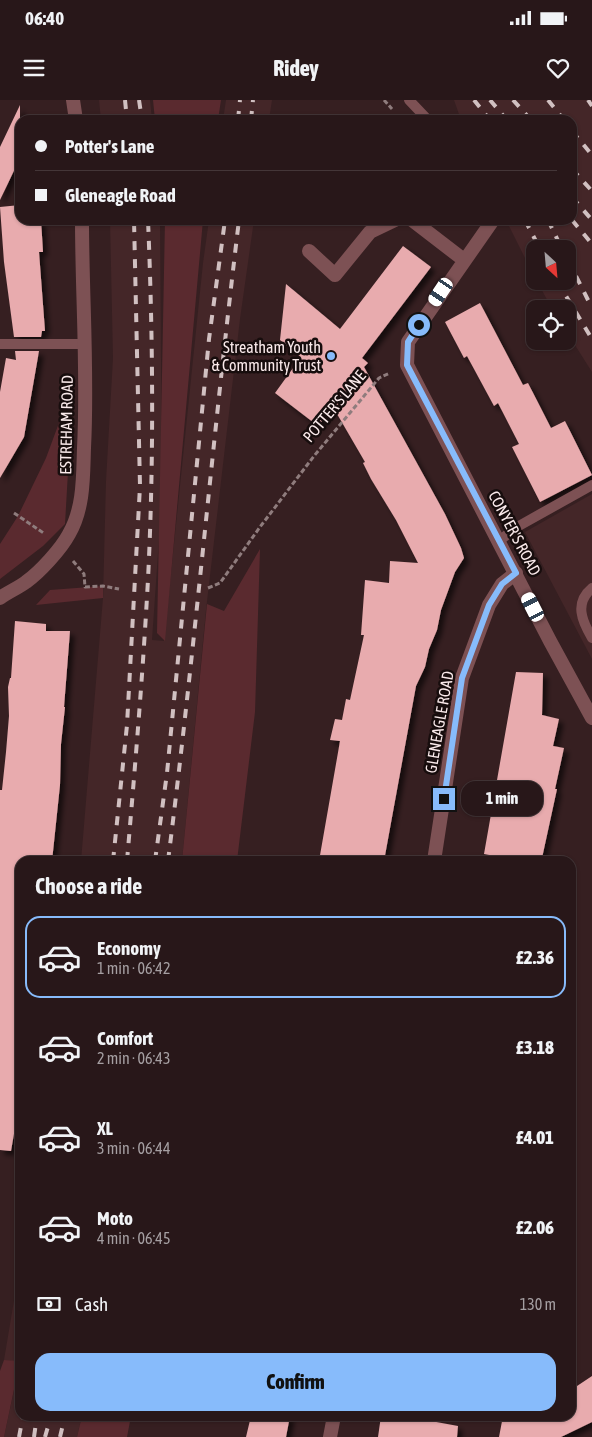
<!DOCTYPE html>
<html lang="en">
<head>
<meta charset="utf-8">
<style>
  :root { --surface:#281719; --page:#302022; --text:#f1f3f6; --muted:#a59fa2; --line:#443638; --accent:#87bbfb }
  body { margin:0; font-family:"Asap Condensed",sans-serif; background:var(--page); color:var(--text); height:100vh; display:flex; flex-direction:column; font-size:19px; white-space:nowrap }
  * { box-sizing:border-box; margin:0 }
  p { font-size:16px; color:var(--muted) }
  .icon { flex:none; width:28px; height:28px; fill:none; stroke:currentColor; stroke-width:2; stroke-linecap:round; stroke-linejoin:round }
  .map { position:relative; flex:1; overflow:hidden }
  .sheet { position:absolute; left:15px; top:756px; width:561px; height:565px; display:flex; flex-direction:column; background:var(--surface); border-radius:15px; box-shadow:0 1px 4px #0004,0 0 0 1px var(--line) }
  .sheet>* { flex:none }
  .hud { position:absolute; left:15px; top:15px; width:562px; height:110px; border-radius:15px; box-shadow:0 1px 4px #0004,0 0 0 1px var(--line); display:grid; align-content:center; height:110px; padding:0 20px; background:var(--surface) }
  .needle { width:32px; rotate:154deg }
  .fabs { position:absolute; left:526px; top:140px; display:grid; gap:10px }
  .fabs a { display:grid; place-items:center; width:50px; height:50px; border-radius:10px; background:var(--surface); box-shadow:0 1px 4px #0004,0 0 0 1px var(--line); font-size:25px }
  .end { position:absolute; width:22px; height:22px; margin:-11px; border:6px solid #87bbfb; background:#111; box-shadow:0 0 0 2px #111 }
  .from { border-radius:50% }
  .bubble { position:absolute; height:35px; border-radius:15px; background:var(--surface); box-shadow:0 1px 4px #0004,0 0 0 1px var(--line); font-size:16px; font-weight:800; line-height:35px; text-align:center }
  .car { position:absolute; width:15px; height:30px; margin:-15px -8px; border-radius:6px; box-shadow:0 0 4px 1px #0007; background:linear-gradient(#fff 24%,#345 0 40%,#fff 0 76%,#345 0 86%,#fff 0) }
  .hud b { display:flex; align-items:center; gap:18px; height:48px; font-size:19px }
  .hud b+b { border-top:1px solid var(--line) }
  .hud i { width:12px; height:12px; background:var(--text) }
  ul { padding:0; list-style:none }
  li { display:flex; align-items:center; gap:15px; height:82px; margin:0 10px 8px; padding:0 10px; border:2px solid transparent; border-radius:15px }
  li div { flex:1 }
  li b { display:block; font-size:19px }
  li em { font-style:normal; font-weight:800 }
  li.selected { border-color:var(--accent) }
  li>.icon { width:45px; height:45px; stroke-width:1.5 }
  h2 { padding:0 20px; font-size:22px; line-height:60px }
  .pay { display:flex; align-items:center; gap:12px; height:55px; padding:0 20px; font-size:19px }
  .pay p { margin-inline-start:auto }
  .action { display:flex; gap:10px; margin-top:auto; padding:10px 20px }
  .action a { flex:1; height:58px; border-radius:15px; background:var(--accent); color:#111; font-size:20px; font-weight:800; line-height:58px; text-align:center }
  .status { display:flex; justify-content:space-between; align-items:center; height:35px; padding:0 25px; background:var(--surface); direction:ltr }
  .status svg { height:14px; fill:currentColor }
  header { display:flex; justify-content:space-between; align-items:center; height:65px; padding:0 20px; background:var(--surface); font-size:22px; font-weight:800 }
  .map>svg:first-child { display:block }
</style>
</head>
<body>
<div class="status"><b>06:40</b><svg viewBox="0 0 49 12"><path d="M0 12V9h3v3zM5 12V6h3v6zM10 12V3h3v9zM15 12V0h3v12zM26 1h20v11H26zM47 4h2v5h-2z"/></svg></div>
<header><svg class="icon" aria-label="menu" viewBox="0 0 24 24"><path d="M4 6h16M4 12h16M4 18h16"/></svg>Ridey<svg class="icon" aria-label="heart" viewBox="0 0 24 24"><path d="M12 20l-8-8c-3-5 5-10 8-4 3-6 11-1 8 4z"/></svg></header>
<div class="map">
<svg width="592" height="1337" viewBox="0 0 592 1337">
  <defs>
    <filter id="shadow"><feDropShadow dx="4.5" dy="4.5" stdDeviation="2.5" flood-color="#0009"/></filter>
  </defs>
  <rect width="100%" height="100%" fill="#361f21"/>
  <path fill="#442628" d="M99,0H150L152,20H101Z
    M226,0H272L269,20H223Z
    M454,0H592V272L568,234V209H552L537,181H568V149H535V178L506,120H572V20H461Z
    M110,120H160L162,396L152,540L164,541L203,163L209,120H254L240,219L206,510L182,761H81L103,498L106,381L113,258Z
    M592,394V559L525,432Z
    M20,1165V1316H82L77,1337H4L20,1262L4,1260Z"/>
  <path fill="#5a2a2f" d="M153,0H221L218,20H155Z
    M165,120H203L165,541L157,533Z
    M73,285L65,424L43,446L0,479V444L18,416L46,358Z
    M260,449L255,612L237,761H182L207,504L224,511Z
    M103,486V498L36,505L50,490Z
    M4,1260L20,1261L4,1337H0V1271Z
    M82,1316H131L127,1337H77Z"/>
  <path fill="#e8abae" filter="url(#shadow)" d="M20,5V58L0,100V47Z
    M20,105V120H41L43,152H39L45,231H42L41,237H14L4,162L0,107Z
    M403,146L431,167L362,258L368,263L364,267L445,414L461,448L464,458L455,472L441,510L437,530L429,549L425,567L416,586L384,761H319L340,641L330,640L335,619L342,620L346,599L350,600L364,535H361L365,480L389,483L390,461L418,463L396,420L371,379L363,363L365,362L333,307L318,326L275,293L301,257L280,240L286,184L340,229Z
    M480,203L523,285L528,283L551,328L565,321L592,375L540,402L512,347L519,344L498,303L494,306L467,256L464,258L445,222Z
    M15,251H39L24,337L0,378V292L6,258L16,260Z
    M15,521L46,524V531H70L64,607H65L61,644L60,685L52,761H20V999L11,1051L0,1050V690H2L6,652L9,616L8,587L10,578H11Z
    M516,572L543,573L542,615L559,619L553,646L564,648L555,689H557L542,758L518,755L516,760L484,754Z
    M592,1276V1322L561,1337H499L503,1316H571V1290Z
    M251,1316H290L286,1337H246Z
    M381,1316H420V1319L458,1326L457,1337H378Z"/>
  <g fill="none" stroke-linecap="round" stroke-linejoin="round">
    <path stroke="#8f7c7d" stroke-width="3" stroke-dasharray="5 2.5" stroke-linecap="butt" d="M384,0L392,9
      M14,413L45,434
      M73,461L84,474L85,487L103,486L119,489
      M208,488L220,483L260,427L314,356L379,278L390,273"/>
    <path stroke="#7d5154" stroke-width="10" d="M409,0L428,20
      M0,244H85
      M499,441L517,427L592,385
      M592,488C574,503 582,521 592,538"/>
    <path stroke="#7d5154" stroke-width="14" d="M73,0L76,20
      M412,120L464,160
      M493,120L408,242L407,265L550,541L592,618
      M309,151L335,175L370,132L395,120
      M0,498C8,492 18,488 26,482C40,472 61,449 69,434C84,408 83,377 84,348C88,272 82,196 82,120
      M434,761L462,578L489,505L502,484L516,473
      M330,1337L334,1316"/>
    <path stroke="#d1c0c1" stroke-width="4" stroke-dasharray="9 9" stroke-linecap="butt" d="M125,0L127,20
      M139,0L142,20
      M474,0L490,20
      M490,0L507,20
      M513,0L531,20
      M548,0L564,20
      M588,0L592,6
      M238,20L240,0
      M251,20L253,0
      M572,31L592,55
      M572,69L592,91
      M572,97L592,120
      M525,120L540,149
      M548,120L562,149
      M572,120L592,144
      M568,160L592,208
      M557,181L592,239
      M113,761L127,625L140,386L134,120
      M127,761C135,667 143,573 148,479C154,359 153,239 148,120
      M155,761L167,673L209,239L225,120
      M168,761C195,548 213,334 239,120
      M19,1337L23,1316
      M34,1337L37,1316
      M45,1337L51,1316
      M60,1337L65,1316"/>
  </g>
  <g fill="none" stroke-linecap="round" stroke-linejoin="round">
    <path stroke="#87bbfb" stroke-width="6" d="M419,225L408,242L407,265L516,473L502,484L489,505L462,578L444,699"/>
  </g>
  <circle fill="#87bbfb" stroke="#170d0d" stroke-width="2" cx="331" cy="256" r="5"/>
  <g text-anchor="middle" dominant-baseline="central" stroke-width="5" stroke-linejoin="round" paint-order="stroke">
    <g font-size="16" fill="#faeaeb" stroke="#170d0d" text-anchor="end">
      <text x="321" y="247">Streatham Youth<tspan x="321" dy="18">&amp; Community Trust</tspan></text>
    </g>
    <g font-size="16" fill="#faeaeb" stroke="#170d0d">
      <text transform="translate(334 306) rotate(-50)">POTTER'S LANE</text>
      <text transform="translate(66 325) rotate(-89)">ESTREHAM ROAD</text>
      <text transform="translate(515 433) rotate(62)">CONYER'S ROAD</text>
      <text transform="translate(439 622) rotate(-80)">GLENEAGLE ROAD</text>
    </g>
  </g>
</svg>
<div class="fabs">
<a><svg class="needle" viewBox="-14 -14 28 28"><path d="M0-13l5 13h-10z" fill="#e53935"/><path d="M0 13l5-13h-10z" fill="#a59fa2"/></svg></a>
<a><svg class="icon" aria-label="locate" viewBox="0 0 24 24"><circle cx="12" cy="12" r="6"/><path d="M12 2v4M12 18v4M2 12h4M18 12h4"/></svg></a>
</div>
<i class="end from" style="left:419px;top:225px"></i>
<i class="end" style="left:444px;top:699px"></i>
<div class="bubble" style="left:461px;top:681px;width:82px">1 min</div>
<i class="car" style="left:441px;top:192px;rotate:214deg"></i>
<i class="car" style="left:533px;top:507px;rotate:333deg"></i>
<div class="hud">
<b><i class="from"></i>Potter's Lane</b>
<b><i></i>Gleneagle Road</b>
</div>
<section class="sheet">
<h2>Choose a ride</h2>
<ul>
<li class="selected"><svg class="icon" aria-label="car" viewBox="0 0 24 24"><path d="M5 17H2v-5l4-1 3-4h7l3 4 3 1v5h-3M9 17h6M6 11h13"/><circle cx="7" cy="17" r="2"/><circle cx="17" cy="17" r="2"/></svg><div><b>Economy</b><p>1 min · 06:42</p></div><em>£2.36</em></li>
<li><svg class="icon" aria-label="car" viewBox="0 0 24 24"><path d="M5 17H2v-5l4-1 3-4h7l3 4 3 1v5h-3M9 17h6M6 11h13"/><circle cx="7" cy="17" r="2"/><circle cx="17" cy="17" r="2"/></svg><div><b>Comfort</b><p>2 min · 06:43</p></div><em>£3.18</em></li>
<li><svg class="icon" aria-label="car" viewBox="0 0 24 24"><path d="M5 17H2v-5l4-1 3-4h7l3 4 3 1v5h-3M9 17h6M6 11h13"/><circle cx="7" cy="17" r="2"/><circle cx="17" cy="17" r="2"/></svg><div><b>XL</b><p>3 min · 06:44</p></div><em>£4.01</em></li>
<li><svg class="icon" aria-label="car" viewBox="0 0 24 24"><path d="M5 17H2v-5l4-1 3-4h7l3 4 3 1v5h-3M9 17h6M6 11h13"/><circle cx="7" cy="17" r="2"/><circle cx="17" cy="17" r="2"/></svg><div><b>Moto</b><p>4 min · 06:45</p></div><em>£2.06</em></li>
</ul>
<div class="pay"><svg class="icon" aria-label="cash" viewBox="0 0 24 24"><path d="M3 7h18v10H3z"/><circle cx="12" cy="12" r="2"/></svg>Cash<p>130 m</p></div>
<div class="action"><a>Confirm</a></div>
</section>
</div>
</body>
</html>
